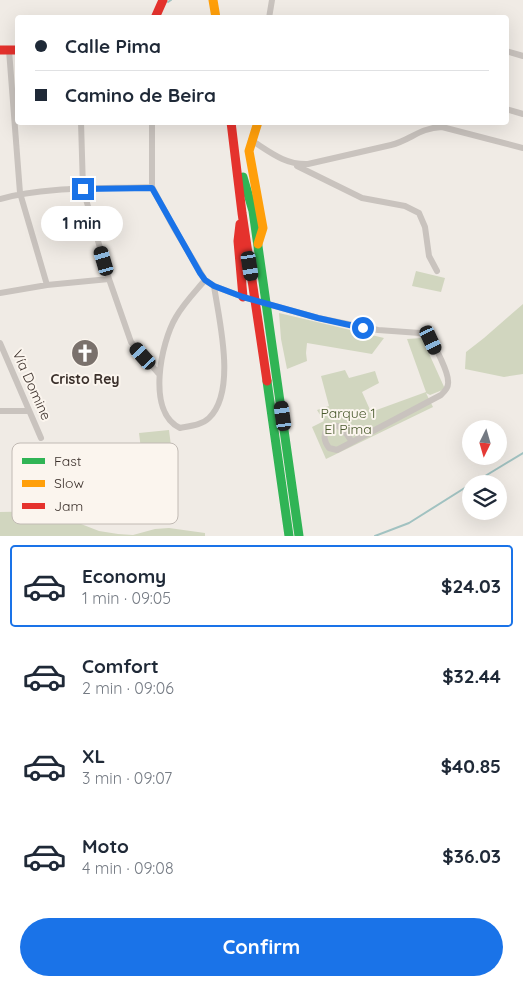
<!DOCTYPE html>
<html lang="en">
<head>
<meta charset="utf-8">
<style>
  :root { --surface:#fff; --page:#f6f6f7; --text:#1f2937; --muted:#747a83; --line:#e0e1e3; --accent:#1a73e8 }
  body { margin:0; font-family:Quicksand,sans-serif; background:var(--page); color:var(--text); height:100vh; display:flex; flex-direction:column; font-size:19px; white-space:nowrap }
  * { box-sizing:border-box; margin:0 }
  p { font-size:16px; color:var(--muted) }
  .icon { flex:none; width:28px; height:28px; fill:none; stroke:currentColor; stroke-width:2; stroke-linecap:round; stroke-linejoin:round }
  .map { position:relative; height:536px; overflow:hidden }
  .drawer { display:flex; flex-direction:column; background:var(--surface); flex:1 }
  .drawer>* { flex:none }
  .hud { position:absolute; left:15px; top:15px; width:494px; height:110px; border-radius:5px; box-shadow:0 5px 20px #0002; display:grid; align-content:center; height:110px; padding:0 20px; background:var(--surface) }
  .needle { width:32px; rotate:185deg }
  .tools { position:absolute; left:462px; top:420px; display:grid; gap:10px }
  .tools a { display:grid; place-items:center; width:45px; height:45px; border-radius:50%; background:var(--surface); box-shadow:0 5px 20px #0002; font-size:25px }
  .end { position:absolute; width:22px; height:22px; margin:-11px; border:6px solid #1a73e8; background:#fff; box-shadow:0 0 0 2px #fff }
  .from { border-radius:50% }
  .bubble { position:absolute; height:35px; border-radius:18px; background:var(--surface); box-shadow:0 5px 20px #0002; font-size:16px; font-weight:700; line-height:35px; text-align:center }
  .car { position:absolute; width:15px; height:30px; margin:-15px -8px; border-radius:6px; box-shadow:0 0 4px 1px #0007; background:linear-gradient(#222 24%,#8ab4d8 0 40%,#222 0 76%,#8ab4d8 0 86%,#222 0) }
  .hud b { display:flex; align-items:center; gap:18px; height:48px; font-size:19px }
  .hud b+b { border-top:1px solid var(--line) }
  .hud i { width:12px; height:12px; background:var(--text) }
  ul { padding:9px 0 0; list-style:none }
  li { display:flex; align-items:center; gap:15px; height:82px; margin:0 10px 8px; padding:0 10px; border:2px solid transparent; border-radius:5px }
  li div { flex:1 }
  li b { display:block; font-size:19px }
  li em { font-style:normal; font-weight:700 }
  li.current { border-color:var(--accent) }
  li>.icon { width:45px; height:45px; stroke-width:1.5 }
  .cta { display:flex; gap:10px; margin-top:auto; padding:10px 20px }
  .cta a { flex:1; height:58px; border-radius:30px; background:var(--accent); color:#fff; font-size:20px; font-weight:700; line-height:58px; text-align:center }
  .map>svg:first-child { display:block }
</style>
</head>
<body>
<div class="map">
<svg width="523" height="536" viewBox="0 0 523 536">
  <rect width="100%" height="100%" fill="#f0ebe5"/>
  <path fill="#d1d6bf" d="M416,271L445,278L441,292L412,286Z
    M523,304V374L504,377L465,369L466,352L484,338Z
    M279,313L384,338L372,354L307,343L306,353L307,361L287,369L281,339Z
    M422,338L445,389L430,395L426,393L433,407L326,459L312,427L324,421L317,410L329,406L321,376L345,370L349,378L375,371L379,383L362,392L371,412L426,392L407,339Z
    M169,430L171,446L141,449L139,433Z
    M51,511L62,514L81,524L99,531L118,534L133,535L155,529L169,528L205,533V536H0V512Z"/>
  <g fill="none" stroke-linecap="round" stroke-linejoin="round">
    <path stroke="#a1c2c1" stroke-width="2" d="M168,2L171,0
      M472,484L523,453
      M375,536L409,523L471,484"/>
    <path stroke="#c9c3be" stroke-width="6" d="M269,18L272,0
      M9,50L20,193L47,285
      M506,51L523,56
      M506,109L523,114
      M81,122L83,189L109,279L131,342L159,374
      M152,122V187L174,228L205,280L214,286L243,297L318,318L378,330L420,333C424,335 428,336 430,340C436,347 448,372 448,381C449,387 445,391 441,395L337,450L329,448C324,441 323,436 327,428C341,421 345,432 352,442
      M251,140C270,152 285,165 308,164L391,145C411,140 419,128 442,127L523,148
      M297,166L362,198L405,206L419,213L425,227L429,256L437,271
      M0,199C46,186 104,189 152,187
      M205,280C195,292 184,303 176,317C161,342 146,412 180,428C190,426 202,425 209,418C237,391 219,320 214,286
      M0,293L47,285L109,279
      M0,343L41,438
      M0,411H29"/>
    <path stroke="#30b455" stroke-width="9" d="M243,177L253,211L299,536
      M267,381L289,536"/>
    <path stroke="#ff9f0a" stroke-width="9" d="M213,0L216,18
      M258,122L249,151L263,228L258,244"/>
    <path stroke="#e5322d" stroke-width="9" d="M155,18L163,0
      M0,50H18
      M231,122L242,213L267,381
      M240,224L238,241L243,297"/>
  </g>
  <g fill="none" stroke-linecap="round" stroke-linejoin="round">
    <path stroke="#1a73e8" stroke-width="6" d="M83,189L152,188L200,273L205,280L214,286L243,297L318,318L363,328"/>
  </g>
  <defs>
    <g id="church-disc" transform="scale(1.4375)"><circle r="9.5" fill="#7a716c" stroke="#fbf5ee"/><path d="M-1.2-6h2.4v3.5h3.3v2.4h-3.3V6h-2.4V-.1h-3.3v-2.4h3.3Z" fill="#fff"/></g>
  </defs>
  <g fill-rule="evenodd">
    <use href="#church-disc" x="85" y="353"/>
  </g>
  <g text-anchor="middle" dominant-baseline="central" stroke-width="4" stroke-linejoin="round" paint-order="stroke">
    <g font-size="14" font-weight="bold" fill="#3b302b" stroke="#fbf5ee">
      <text x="85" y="379">Cristo Rey</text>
    </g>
    <g font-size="14" fill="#3b302b" stroke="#fbf5ee">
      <text transform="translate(32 385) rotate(66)">Vía Domine</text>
    </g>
    <g font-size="14" fill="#4a5a2e" stroke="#fbf5ee">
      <text x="348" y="413">Parque 1<tspan x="348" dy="16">El Pima</tspan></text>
    </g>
  </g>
  <rect x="12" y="443" width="166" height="81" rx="8" fill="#fbf5ee" stroke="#c1bab4" stroke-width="1"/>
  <rect x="22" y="458" width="23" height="6" fill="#30b455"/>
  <rect x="22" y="480" width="23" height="7" fill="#ff9f0a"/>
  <rect x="22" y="503" width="23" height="6" fill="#e5322d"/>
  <g font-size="14" fill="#3b302b">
    <text x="54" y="466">Fast</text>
    <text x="54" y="488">Slow</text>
    <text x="54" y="511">Jam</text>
  </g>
</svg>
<div class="tools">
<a><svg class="needle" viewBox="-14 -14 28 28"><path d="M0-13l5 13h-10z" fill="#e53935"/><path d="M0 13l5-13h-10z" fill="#747a83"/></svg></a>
<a><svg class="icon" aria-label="layers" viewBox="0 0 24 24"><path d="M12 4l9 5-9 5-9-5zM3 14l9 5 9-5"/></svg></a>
</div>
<i class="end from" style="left:363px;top:328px"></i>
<i class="end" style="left:83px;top:189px"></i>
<div class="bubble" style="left:41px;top:206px;width:82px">1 min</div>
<i class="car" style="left:104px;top:261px;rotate:344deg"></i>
<i class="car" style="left:250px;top:266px;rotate:171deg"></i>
<i class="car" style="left:431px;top:340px;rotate:155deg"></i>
<i class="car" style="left:143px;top:356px;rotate:318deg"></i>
<i class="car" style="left:283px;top:416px;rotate:352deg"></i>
<div class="hud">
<b><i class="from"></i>Calle Pima</b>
<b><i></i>Camino de Beira</b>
</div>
</div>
<section class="drawer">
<ul>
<li class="current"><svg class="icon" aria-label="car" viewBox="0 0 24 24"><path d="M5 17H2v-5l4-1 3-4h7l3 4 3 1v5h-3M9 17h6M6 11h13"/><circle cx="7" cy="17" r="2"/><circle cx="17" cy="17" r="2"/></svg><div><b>Economy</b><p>1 min · 09:05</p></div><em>$24.03</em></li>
<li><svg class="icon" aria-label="car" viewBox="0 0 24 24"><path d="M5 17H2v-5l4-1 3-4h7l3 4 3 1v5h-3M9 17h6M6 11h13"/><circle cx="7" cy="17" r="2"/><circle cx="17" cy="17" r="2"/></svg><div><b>Comfort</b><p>2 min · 09:06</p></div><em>$32.44</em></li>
<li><svg class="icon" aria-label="car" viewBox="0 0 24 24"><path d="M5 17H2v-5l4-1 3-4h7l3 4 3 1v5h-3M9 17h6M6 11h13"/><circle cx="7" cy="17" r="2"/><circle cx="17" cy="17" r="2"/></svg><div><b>XL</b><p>3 min · 09:07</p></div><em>$40.85</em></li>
<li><svg class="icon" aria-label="car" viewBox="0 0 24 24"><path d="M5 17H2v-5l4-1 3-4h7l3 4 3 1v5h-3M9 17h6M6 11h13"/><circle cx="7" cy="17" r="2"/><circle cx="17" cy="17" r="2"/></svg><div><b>Moto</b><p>4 min · 09:08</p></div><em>$36.03</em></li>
</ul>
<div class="cta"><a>Confirm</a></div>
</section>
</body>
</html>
